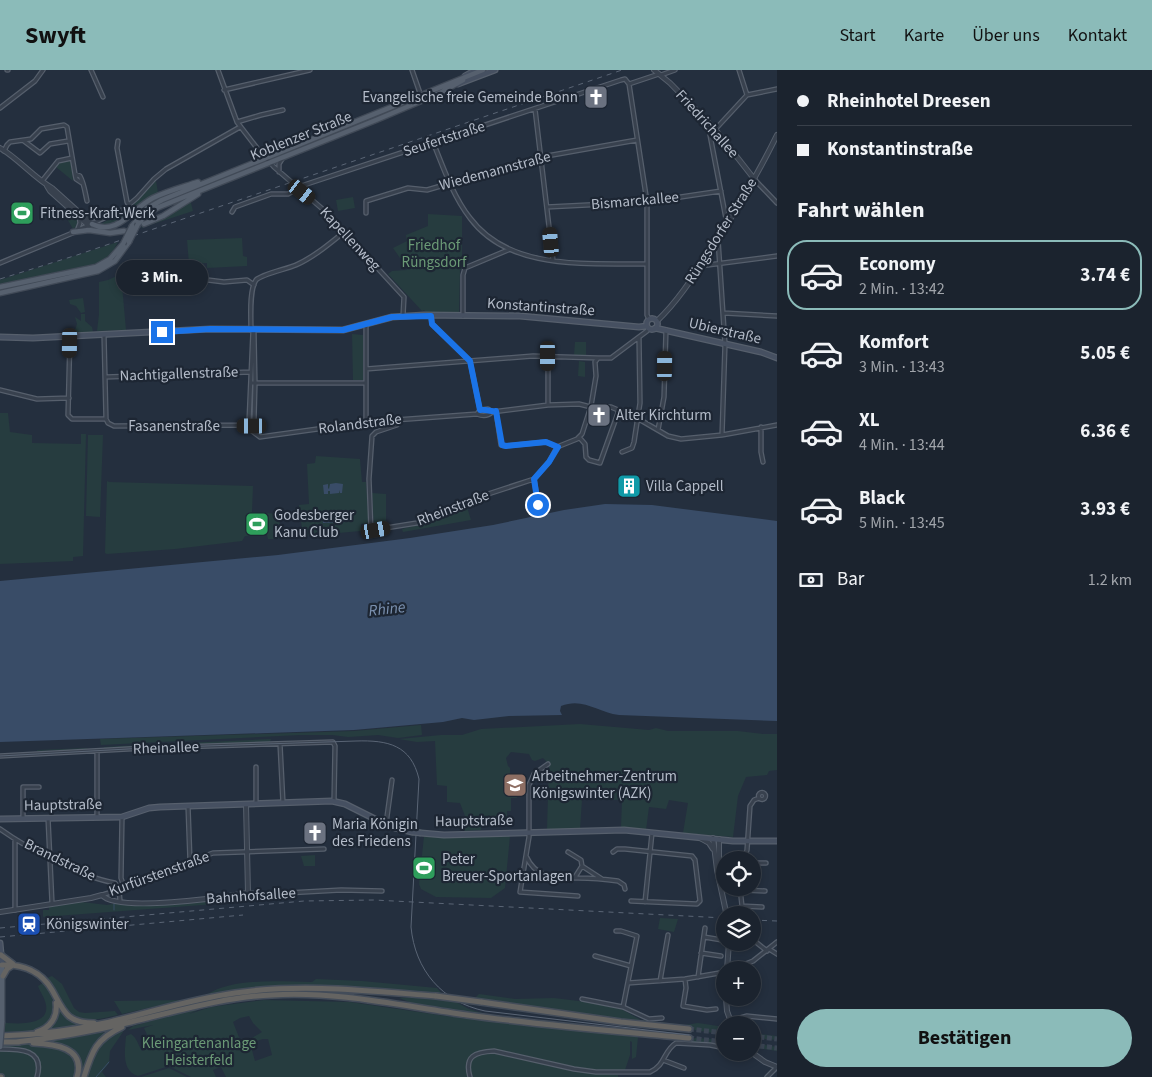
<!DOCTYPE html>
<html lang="de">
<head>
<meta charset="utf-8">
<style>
  :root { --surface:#1b232e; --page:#282f3a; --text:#f1f3f6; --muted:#a0a4aa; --line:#39404a; --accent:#8bbbb9 }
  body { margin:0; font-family:"Source Sans 3",sans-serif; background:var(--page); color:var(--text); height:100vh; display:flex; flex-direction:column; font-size:19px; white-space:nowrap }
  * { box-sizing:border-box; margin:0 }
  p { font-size:16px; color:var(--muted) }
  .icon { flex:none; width:28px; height:28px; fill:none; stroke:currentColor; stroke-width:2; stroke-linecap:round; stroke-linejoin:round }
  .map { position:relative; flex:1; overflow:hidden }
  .sheet { display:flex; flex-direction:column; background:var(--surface); width:375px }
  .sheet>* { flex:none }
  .top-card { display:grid; align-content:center; height:110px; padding:0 20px; background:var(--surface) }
  .buttons { position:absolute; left:716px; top:781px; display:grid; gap:10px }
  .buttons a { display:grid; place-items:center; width:45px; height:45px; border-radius:50%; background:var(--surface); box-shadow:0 2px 8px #0003,0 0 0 1px var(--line); font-size:25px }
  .end { position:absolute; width:22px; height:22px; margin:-11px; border:6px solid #1a73e8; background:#fff; box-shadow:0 0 0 2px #fff }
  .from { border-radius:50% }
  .bubble { position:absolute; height:35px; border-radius:18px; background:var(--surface); box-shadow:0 2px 8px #0003,0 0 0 1px var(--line); font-size:16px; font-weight:700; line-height:35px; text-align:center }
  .car { position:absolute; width:15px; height:30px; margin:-15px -8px; border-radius:6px; box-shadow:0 0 4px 1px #0007; background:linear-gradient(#222 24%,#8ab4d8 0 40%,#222 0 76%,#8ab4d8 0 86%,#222 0) }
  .top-card b { display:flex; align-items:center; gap:18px; height:48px; font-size:19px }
  .top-card b+b { border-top:1px solid var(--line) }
  .top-card i { width:12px; height:12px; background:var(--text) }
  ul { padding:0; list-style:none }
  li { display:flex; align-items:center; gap:15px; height:70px; margin:0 10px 8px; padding:0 10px; border:2px solid transparent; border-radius:20px }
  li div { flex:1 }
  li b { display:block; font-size:19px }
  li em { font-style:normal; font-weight:700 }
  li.selected { border-color:var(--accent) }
  li>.icon { width:45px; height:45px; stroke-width:1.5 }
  h2 { padding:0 20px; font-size:22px; line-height:60px }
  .pay { display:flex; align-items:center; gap:12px; height:55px; padding:0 20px; font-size:19px }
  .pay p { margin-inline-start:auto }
  .action { display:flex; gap:10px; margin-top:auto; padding:10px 20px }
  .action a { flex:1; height:58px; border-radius:30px; background:var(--accent); color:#111; font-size:20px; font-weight:700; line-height:58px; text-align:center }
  header { display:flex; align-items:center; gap:30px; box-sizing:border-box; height:70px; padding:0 25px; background:var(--accent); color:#111 }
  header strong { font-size:24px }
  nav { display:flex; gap:28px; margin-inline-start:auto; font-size:18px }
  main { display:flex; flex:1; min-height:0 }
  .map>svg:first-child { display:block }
</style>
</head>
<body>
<header>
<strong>Swyft</strong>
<nav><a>Start</a><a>Karte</a><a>Über uns</a><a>Kontakt</a></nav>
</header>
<main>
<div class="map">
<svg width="777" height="1007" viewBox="0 0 777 1007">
  <rect width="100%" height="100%" fill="#242f3e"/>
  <path fill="#263c3f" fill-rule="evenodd" d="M68,90L71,92L73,111L56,97L59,93Z
    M156,111L158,123C140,132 120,158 101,154L134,134Z
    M353,127L355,138L338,141L336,130Z
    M187,133H191L193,141L141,158L144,154Z
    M68,140L78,150L76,157L73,159L63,142Z
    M428,144L462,146V199L460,200L459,242H426L424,240L422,241L388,204L392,201L407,200V188H400L393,178L407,171L406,165L428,156Z
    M242,168L243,186L247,187V196L207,198V193L189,194L187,170Z
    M118,172L112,183L99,193L0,214V210Z
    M121,204L126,260L97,261L99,244V212L108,210Z
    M83,228L85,242L81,243L76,236L70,234L69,230Z
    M81,244H85V251L92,257L93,262L74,263L77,254L75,247L81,251Z
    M352,264L363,265V310H353Z
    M575,272H586V285H574Z
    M579,291L585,292V307L578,306Z
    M0,343H8L10,362L32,365V373L81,374V364H86L83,486L73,487V491L0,494Z
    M88,365H103L100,447L86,446Z
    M316,386L360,389L362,412H366L369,453L361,454V461L303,466L299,435L309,434L307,394L315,393Z
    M107,411L109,412L253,416L252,442L280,444L279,469H268L267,465L245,466L242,471L175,479L107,484L105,483Z
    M372,423L386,424V456L377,458L374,457Z
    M467,437L471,450L403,462L402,459L434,451Z
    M580,654L649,660L656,658L668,661H738L763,664H777V700L769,701L767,705L746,707L738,726L733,767L683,763L688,733L669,730L666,739L649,737L646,760L621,757L622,730L582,729L580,759H547L549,694L543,688L535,691L532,690L529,684L511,682L506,688L508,696L510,698V706L506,707V711L508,712V716H516L517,728H511V741H507V751H481V760L464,761L465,746L460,733L447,732V716L437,715L435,671L417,672L399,669L441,665H462L481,659Z
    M421,655L422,665L398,668L378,665L348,667L332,665H300L101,675L100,669L354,661Z
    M271,669L270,672L104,679V677L120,676Z
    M86,678L88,679L37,681V680Z
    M424,766H510L505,818L491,828L436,827L421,819L419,814Z
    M315,785V796H304L301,786Z
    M242,829V832L43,847V840H49V837L82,832L107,835L118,833L145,836Z
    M660,848L678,849L674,862L658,859Z
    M52,906L62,914L74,938L79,942L85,943L115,941L118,945C94,950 75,957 61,932C56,924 54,915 47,908Z
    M316,909L362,911L437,918L443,925C364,917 284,909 206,925C234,907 280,912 312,912Z
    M43,913C56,929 62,953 36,960C24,963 12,961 0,962V952C13,954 50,957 46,935C45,928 40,922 38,916Z
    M479,924L515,929L554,928L587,932L621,939L641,950L685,955L698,953L725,957V965L695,960L688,956L643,952L475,928Z
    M414,927L456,932L469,939L489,945L417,935L399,928Z
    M184,930L122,944L114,931Z
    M264,930L350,932L446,946L638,967L636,987L632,989V972L630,971V985L625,1000C580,1003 537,989 493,979C474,980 463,987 469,1007H226L221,997L213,1000L216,1007H191L169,996L138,1006C121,1001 125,980 126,966L131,964C137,968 138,975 142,981L155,975L152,966L148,967L144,958L153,955L128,960L133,956L198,938V940L189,944L211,937ZM249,946L253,953L262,962L250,969L248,977L242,975L233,952L240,948ZM263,969H268L272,985L255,991L250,973Z
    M58,938L66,948L80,955L46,960Z
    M122,960L123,962L110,981L109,993L102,1002L106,1007H0V975H15Z
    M753,963L777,966V970L753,968Z
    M695,968L725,970V977L687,971Z
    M753,973L777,977V981L758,978L757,984L753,980Z
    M493,982L575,1001L618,1005V1007H471C465,986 476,985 493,982Z
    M169,998L187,1007H141Z"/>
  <path fill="#394c67" d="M336,413L343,414L342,423H340L339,420V423L330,424V421H328V424H324L323,415L328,414V418L329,419L330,414Z
    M605,434L652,435L777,451V651L619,645C597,642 583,627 561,636L560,641L562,645L509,646L474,650L462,648L443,652L354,660L0,672V511L278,485L410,468L493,455L564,440Z
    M346,441L347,452L323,453L322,443Z"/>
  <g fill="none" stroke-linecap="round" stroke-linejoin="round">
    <path stroke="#394c67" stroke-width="1" d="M114,834V840
      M96,1007L109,992"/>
    <path stroke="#3a4453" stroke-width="4.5" stroke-dasharray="4.5 2" stroke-linecap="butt" d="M124,161L144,154"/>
    <path stroke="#3a4453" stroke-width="5" stroke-dasharray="5 2.5" stroke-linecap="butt" d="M689,959L725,963
      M752,966L777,969
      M689,968L725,972
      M752,975L777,978"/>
    <g stroke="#565f6c" stroke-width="5.5">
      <path id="minor" d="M7,0H8
        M91,0L103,27
        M218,0L237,52L257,78L274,97L326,142L404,227L403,246
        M412,0L421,26
        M739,0L747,25
        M661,5L675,0
        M629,14L647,132V245L649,249
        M629,14L659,4
        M224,20L310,0
        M0,38L35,11L43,0
        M535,39L553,190
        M237,52L261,45L283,40
        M24,71L40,83L50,74L68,71
        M118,71L117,78L127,132L129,135
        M433,72C443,97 453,126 470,148C509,201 587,193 646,194
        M4,81L7,75L10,72L31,69L41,59L64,55L67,57L75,104L80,106C84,113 85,122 87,131
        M254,92L257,86V79
        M279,102V94L282,89
        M75,104L76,109L82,113
        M755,110L777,133
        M42,111L58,91L72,88
        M547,137L647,132L721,121
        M232,142L235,137L271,124H288L304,115L621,10L625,9L629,14
        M366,143V131L408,118L427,120L541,87L637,70
        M85,147L100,148L110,144
        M727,154L710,65L747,25L777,19
        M80,159L124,139L137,128L154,109L166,99L240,57
        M77,161L80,153L79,146
        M718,169L725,274L722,365
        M0,193L75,162
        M700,196L777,186
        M188,203L200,209L224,212L247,210L254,215
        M724,243L777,246
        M431,246L432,254L470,291L480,340
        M463,246V205L465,198L508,180
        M366,255V352
        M251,260C251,247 249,220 256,210C262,204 287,199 296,195C314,187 329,174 344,162
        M253,260L249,351L252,355V361L260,367L368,352L477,344C482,346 488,346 492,342L488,339L480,340L477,344
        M104,265L106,349
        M70,266L68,345L72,349H106L108,353L114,356L251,355
        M548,286V335
        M366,299L533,286L598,288
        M106,307L251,302
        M251,313H366
        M0,320L37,329L69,328
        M496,341L501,375L506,376L546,372L557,377
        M492,342L548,335L579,334L587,336L611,337L637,348L668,366L681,369L722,365L777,355
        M400,349L397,355L376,362L372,366L369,409L371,460H373L417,453L440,446L482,426L534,409L549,392L557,377L577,369L582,364L591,336L596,306L595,292L598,288H611L647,261L649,258
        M252,355L254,352L255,313L254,262
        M761,357V382L763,392
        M658,360L664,327L666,260
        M579,367L585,374L586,387L589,390L600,393L619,340
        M622,382L632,378L634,372L640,333L639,268
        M534,409L539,439
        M280,674L283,733
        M97,681V747
        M0,686L146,678L333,672L335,676L334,731
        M548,694L534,704L529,715V767L520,822L578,826
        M256,697V734
        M758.5 726a3.5 3.5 0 1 1 7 0a3.5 3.5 0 1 1-7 0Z
        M188,736L190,791
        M122,747L121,808L124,817
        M23,748V717H39
        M48,748L52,833
        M386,754L392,710
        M0,759C28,779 81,807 115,813L119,819L120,831
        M568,782L581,790L582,796
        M613,782L617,779H625L692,786L695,790L700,831L697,834L631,831
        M526,786C537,810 556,807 578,808C591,808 604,809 618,811L624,815L625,819
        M744,790L747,780L750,736L754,730L759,728
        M752,793H766
        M575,807L582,796L602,809
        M740,818L742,836L762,837
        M741,820L765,821
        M248,823L268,824L341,820L382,821
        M102,825C121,818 149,815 163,801L213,783L324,779
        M645,832L652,763
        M15,840V769
        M616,861H621L637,866L623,937
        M704,867L722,870
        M752,869L767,881
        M769,879L777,884
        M701,883L721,886
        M595,886L631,896
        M731,900L753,891L777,872
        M698,907L705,858
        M685,909L686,918L683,936L707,940L716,939
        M660,911L668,865
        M628,913L685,909L725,902
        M582,929L623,937L649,949L662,948
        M740,948L747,946L777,949
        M0,979C20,979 45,979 37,1007
        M738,982H740
        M663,990L684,998
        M470,1007C464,986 475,982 494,981L574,999L596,1002H650C666,995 663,981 676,973L710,975L725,978
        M767,1007L777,997"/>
    </g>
    <g stroke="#565f6c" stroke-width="6">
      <path id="tertiary" d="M654,0L670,13L715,59L755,110
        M0,78C19,89 33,107 52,118L92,154
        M47,116L50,121L89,156
        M657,251C679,230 695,204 712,178C736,141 758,104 777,65
        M700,768L709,773L713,779
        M713,768L717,800L726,842
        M719,800V769
        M0,842L91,828L102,825C117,843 224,827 248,823L246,734
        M727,900L729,872
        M726,928L727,941L732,955
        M751,982L765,992L777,997"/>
    </g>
    <g stroke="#565f6c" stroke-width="7">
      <path id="secondary" d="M465,6L476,0
        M458,14L495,0
        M646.5 254a5.5 5.5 0 1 1 11 0a5.5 5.5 0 1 1-11 0Z
        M655,258L761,282L777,288
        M0,267L33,268L210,259L343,260L392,247L424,245L520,246L639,257L647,256
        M0,749L122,747L149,738L160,737L332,731L345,734L391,757L412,762
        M421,763L444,765L624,760L733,771H777
        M0,873L2,895"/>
    </g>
    <g stroke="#414a57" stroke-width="7">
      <path id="primary" d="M92,154C117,167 133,138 153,128C167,121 183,117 198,112
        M138,154L148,143L159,137L376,50L440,23L463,10
        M144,154L163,146L198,124
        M132,156L146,139L162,130L483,0
        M73,162L89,160L110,163L124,161
        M0,217L96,197L110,189L123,174
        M0,223L98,201L115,191L129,172
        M2,895V952"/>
    </g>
    <g stroke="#434c59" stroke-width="8">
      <path id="trunk" d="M1,885L13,894
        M2,895C22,894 41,901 52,920C64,941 66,953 94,953
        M3,906L7,899L13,895
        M481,932L621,952L689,959
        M37,962C50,958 58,947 56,933
        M0,966C36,965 70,961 105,953C149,943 191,929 235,923C301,913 370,921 436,926
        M0,972H19
        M16,972C55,968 93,961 131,952C178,941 224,927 272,925C338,921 402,936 467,945C540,955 615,961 689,968
        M33,973C54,974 86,977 77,1007
        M0,1007H1
        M84,1007C92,981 96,969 122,957"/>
    </g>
    <use href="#minor" stroke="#38414e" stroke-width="3"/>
    <use href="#tertiary" stroke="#38414e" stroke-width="4"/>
    <use href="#secondary" stroke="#465061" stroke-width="4.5"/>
    <use href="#primary" stroke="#56606e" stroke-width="4.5"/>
    <use href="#trunk" stroke="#656462" stroke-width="5"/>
    <path stroke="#5a6575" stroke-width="1" d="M0,686L146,678L356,671C388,670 411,675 419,709L411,857C415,900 442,932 485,941L689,965"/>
    <path stroke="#5a6575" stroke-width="1" stroke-dasharray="5 5" stroke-linecap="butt" d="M0,209L77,185L622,0
      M752,850L777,851
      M0,858L304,831L374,830L725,848
      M0,867L243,845"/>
    <g stroke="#565f6c" stroke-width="7" stroke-linecap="butt">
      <path id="secondary-bridge" d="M412,762L421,763"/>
    </g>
    <g stroke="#414a57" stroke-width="7" stroke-linecap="butt">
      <path id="primary-bridge" d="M129,172L138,154
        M123,174L132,156
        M0,977L2,952"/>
    </g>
    <g stroke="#434c59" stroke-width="8" stroke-linecap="butt">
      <path id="trunk-bridge" d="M436,926L481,932"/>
    </g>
    <use href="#secondary-bridge" stroke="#465061" stroke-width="4.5"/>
    <use href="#primary-bridge" stroke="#56606e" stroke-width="4.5"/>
    <use href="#trunk-bridge" stroke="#656462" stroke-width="5"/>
  </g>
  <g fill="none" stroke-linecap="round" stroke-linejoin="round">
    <path stroke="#1a73e8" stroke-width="6" d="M162,262L210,259L343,260L392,247L431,246L432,254L470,291L480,340C486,339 491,342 496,341L502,375L506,376L546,372L558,377L549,392L534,409L538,435"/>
  </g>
  <defs>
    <g id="church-square" transform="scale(1.25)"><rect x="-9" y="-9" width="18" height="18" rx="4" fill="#6b7280" stroke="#1d2633"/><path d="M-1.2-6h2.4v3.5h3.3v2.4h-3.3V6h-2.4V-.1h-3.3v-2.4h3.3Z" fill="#fff"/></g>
    <g id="stadium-square" transform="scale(1.25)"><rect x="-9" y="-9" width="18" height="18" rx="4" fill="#2e9e5b" stroke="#1d2633"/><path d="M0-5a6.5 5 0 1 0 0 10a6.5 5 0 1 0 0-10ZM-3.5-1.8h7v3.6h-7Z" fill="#fff"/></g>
    <g id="building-square" transform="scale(1.25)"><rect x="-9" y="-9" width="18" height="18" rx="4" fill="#0f9aa8" stroke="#1d2633"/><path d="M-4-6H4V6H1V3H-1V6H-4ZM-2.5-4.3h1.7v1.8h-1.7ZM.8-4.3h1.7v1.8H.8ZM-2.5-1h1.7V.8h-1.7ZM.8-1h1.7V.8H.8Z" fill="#fff"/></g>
    <g id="university-square" transform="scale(1.25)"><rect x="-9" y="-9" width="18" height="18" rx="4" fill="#8d6e63" stroke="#1d2633"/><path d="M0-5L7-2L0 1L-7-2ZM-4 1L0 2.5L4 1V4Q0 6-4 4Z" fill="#fff"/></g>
    <g id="station-square" transform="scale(1.25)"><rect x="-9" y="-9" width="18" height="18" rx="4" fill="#1a4fb4" stroke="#1d2633"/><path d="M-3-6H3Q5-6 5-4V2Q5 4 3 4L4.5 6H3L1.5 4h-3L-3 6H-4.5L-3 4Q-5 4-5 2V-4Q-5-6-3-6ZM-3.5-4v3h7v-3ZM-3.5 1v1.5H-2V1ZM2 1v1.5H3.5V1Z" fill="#fff"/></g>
  </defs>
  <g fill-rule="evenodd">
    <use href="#church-square" x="596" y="27"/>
    <use href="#stadium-square" x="22" y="143"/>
    <use href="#church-square" x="599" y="345"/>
    <use href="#building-square" x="629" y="416"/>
    <use href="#stadium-square" x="257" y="454"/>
    <use href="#university-square" x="515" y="715"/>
    <use href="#church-square" x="315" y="763"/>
    <use href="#stadium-square" x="424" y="798"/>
    <use href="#station-square" x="29" y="854"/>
  </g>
  <g text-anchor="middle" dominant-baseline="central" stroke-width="4.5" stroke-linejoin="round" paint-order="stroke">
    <g font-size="15" fill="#b4bcc9" stroke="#1d2633" text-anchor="start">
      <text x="578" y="27" text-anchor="end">Evangelische freie Gemeinde Bonn</text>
      <text x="40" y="143">Fitness-Kraft-Werk</text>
      <text x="616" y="345">Alter Kirchturm</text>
      <text x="646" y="416">Villa Cappell</text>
      <text x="274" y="445">Godesberger<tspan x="274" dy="17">Kanu Club</tspan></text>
      <text x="532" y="706">Arbeitnehmer-Zentrum<tspan x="532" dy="17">Königswinter (AZK)</tspan></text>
      <text x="332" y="754">Maria Königin<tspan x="332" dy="17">des Friedens</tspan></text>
      <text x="442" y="789">Peter<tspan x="442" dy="17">Breuer-Sportanlagen</tspan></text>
      <text x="46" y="854">Königswinter</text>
    </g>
    <g font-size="15" fill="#b4bcc9" stroke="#1d2633">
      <text transform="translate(707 54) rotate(48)">Friedrichallee</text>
      <text transform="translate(301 66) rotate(-22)">Koblenzer Straße</text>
      <text transform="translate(444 69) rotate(-18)">Seufertstraße</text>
      <text transform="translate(495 101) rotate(-15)">Wiedemannstraße</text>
      <text transform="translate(635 131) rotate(-5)">Bismarckallee</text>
      <text transform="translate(721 161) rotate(-58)">Rüngsdorfer Straße</text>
      <text transform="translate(350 169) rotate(47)">Kapellenweg</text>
      <text transform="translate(541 237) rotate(4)">Konstantinstraße</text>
      <text transform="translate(725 261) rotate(13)">Ubierstraße</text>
      <text transform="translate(179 304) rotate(-2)">Nachtigallenstraße</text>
      <text transform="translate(360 354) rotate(-7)">Rolandstraße</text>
      <text x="174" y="356">Fasanenstraße</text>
      <text transform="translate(453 438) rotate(-21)">Rheinstraße</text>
      <text transform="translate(166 678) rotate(-2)">Rheinallee</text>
      <text transform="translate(63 735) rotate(-1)">Hauptstraße</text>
      <text transform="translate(474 751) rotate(-1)">Hauptstraße</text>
      <text transform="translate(60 790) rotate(26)">Brandstraße</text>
      <text transform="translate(159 804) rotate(-20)">Kurfürstenstraße</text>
      <text transform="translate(251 826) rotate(-4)">Bahnhofsallee</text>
    </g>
    <g font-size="15" fill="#6b9a76" stroke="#1d2633">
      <text x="434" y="175">Friedhof<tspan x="434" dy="17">Rüngsdorf</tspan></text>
      <text x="199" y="973">Kleingartenanlage<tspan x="199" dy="17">Heisterfeld</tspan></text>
    </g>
    <g font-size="16" font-style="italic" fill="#7c92b1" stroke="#1d2633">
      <text transform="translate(387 539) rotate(-6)">Rhine</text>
    </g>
  </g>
</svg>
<div class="buttons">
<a><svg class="icon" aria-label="locate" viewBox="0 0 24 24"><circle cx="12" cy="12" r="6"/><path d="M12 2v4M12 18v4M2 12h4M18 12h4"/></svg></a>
<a><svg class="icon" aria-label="layers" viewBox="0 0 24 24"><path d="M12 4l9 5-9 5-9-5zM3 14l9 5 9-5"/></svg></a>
<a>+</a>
<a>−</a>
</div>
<i class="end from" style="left:538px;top:435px"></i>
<i class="end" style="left:162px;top:262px"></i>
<div class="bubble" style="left:116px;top:190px;width:92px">3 Min.</div>
<i class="car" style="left:302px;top:122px;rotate:128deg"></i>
<i class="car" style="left:551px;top:172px;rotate:355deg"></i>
<i class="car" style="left:70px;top:273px;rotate:181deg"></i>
<i class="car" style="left:548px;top:286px;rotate:180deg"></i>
<i class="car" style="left:665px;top:296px;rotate:1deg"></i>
<i class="car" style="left:252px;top:356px;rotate:270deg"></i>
<i class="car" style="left:376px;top:460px;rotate:80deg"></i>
</div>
<section class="sheet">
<div class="top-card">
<b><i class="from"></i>Rheinhotel Dreesen</b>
<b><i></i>Konstantinstraße</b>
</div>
<h2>Fahrt wählen</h2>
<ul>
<li class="selected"><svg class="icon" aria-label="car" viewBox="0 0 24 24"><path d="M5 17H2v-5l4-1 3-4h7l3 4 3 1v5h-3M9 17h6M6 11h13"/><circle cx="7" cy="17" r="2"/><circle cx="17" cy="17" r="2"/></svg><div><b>Economy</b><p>2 Min. · 13:42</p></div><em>3.74 €</em></li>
<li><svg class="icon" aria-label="car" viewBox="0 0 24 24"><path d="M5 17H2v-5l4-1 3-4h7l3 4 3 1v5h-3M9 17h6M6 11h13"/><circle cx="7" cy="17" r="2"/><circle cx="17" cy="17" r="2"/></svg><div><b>Komfort</b><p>3 Min. · 13:43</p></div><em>5.05 €</em></li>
<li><svg class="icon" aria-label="car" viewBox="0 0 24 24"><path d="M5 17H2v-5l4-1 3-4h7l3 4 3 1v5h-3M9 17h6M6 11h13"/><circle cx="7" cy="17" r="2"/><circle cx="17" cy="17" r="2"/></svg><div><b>XL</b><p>4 Min. · 13:44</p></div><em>6.36 €</em></li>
<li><svg class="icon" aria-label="car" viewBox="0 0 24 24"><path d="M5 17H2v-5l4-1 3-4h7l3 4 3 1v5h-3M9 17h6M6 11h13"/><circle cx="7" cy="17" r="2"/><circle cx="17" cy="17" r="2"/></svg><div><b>Black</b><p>5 Min. · 13:45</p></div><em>3.93 €</em></li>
</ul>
<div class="pay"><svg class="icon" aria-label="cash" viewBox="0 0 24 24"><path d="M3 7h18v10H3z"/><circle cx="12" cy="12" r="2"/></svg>Bar<p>1.2 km</p></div>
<div class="action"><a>Bestätigen</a></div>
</section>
</main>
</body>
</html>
